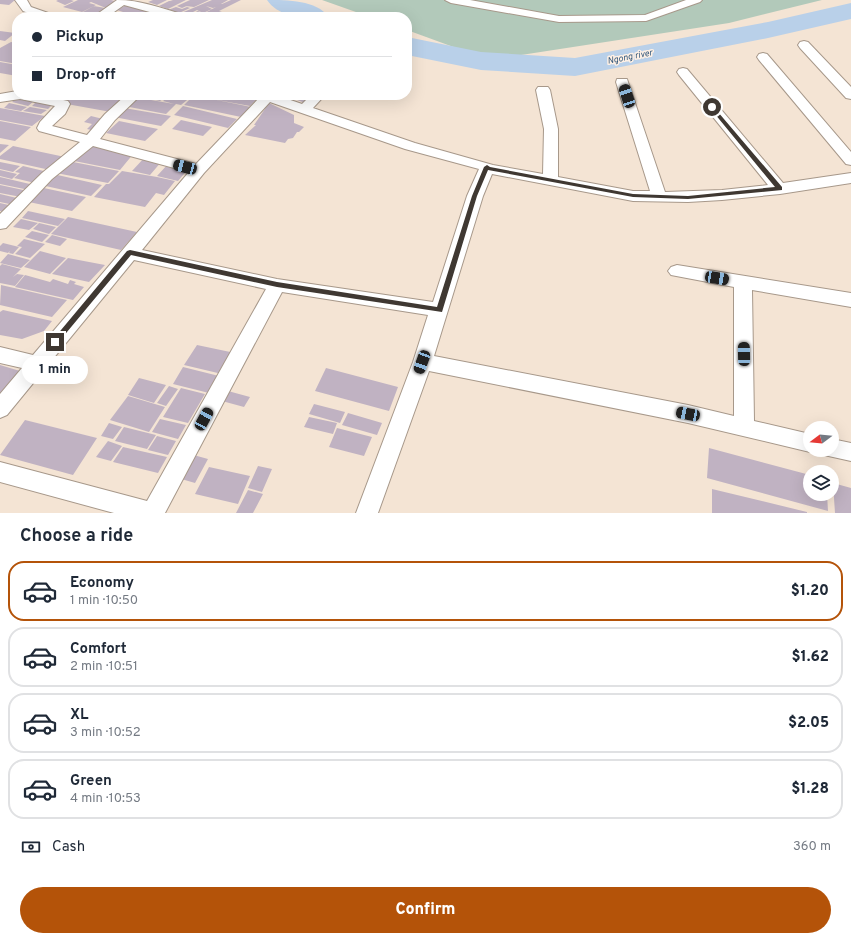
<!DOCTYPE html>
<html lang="en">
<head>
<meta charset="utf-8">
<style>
  :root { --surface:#fff; --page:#f6f6f7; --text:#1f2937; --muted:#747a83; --line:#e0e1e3; --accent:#b45309 }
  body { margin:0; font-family:Overpass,sans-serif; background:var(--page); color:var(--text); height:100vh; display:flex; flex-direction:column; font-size:15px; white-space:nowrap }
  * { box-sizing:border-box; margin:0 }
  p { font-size:13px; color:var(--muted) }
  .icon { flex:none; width:22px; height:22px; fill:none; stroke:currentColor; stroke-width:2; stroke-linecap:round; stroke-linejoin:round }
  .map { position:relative; height:513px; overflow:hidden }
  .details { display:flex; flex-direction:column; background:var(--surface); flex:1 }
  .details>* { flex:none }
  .hud { position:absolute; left:12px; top:12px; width:400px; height:88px; border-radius:16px; box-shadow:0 4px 16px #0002; display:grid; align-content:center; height:88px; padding:0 20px; background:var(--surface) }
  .needle { width:26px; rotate:254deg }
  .fabs { position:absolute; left:803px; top:421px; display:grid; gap:8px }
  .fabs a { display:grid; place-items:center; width:36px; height:36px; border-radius:50%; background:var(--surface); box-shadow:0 4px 16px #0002; font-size:20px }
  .end { position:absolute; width:18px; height:18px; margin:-9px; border:5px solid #3f3832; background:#fff; box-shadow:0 0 0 2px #fff }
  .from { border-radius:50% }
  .bubble { position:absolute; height:28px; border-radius:14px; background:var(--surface); box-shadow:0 4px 16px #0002; font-size:13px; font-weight:800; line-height:28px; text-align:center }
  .car { position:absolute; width:12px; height:24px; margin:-12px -6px; border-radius:5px; box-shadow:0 0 3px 1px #0007; background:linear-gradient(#222 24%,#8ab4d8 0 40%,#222 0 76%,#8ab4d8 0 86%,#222 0) }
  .hud b { display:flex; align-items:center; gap:14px; height:38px; font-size:15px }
  .hud b+b { border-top:1px solid var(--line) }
  .hud i { width:10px; height:10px; background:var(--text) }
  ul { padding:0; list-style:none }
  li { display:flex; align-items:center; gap:12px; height:60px; margin:0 8px 6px; padding:0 12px; border:2px solid var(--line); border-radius:16px }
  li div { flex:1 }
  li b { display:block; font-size:15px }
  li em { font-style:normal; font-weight:800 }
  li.active { border-color:var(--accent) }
  li>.icon { width:36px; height:36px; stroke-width:1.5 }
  h2 { padding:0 20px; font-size:18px; line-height:48px }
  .pay { display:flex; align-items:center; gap:10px; height:44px; padding:0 20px; font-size:15px }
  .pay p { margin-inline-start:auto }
  .button { display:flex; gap:8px; margin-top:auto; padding:8px 20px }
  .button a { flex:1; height:46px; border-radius:24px; background:var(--accent); color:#fff; font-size:16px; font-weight:800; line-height:46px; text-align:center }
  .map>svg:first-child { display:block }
</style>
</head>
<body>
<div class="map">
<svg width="851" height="513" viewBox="0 0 851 513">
  <rect width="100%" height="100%" fill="#f4e4d4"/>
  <path fill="#b2c9ba" d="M322,0H822L729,23L489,60L407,30V17H370Z"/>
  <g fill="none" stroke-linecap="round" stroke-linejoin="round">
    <path fill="#b9d0e9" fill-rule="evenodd" d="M267,0C288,0 316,0 329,17C308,17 281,20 267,0Z
      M851,3V19L768,38L575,76L481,70L407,55V37L481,52L575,58L768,22Z"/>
  </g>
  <path fill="#c0b2c2" d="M0,0H15L9,5L0,4Z
    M58,0H71L74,1L65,5L56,1Z
    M78,0H111L115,1L106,8L91,2L89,3L96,5L82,12L63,7Z
    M153,0H167L157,5L148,2Z
    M170,0H186L168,9L159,6L169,1H173Z
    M190,0H209L194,7L186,6L198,1L182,8L177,6Z
    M212,0H228L221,4H222L231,0H241L219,11L237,17L186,16L198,11L200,12L194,15L200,13L203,14L216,7L213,8L206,6L212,9L203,13L197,10L185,16L179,14Z
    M130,3L162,13L154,17L119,16L123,12L117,10Z
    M94,6L105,8L95,15L83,12Z
    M176,7L182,9L187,7L190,8L179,13L168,10Z
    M0,31L15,33L5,41L0,40Z
    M11,42L17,43V53L0,50V48Z
    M0,50L17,53V64L0,61Z
    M0,62L17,65V76L0,73Z
    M35,95H67L61,100Z
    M69,95H109L126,98L111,112L61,103Z
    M143,95H167L160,101L141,97Z
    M170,95L192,96L181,105L176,104L166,114L124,106L134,97L174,104L163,101Z
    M194,95L198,96H260L250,106L212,99L251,107L241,117L184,105Z
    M284,95H311L305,103Z
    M18,97L34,101L28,106L12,102Z
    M37,101L53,104L48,109L32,106Z
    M9,103L27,107L21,111L4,108Z
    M269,103L294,115V123L304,127L299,132H297L293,138L288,139L285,143L245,135L256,125H254Z
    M183,106L237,119L228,128L174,115Z
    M30,107L47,110L41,114L23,111Z
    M0,108L45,116L32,126L0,120Z
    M124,108L171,116L161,126L114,117Z
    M91,116L107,120L95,131L87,129L92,124L84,122Z
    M181,120L212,127L203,136L172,129Z
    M0,121L31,127L15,141L0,138Z
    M119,121L158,129L145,141L106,133Z
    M93,142L134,153L120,170L69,160Z
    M0,144L9,145L0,153Z
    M13,146L65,157L50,170L0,159V156Z
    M145,157L162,161L150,175L132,171Z
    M68,161L119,171L108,183L56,173Z
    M0,162L20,166L13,172L0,169Z
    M168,164L189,168L178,181L157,176Z
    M23,166L48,172L35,183L14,178L20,173L15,172Z
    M0,170L17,174L12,179L0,176Z
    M122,171L157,177L175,181L164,195L156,193L145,207L94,197L106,184H109Z
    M53,174L102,185L91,196L41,185Z
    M0,177L34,185L29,190L0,184Z
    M0,185L28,191L21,197L0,193Z
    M39,187L86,197L72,211L24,201Z
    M0,194L21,199L14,205L0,202Z
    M0,203L13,206L6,212L0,211Z
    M28,211L65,219L58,226L22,218Z
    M68,217L137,232L121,250L51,234Z
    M21,219L38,223L29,230L13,227Z
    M39,223L56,227L49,234L33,229Z
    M32,231L49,235L42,242L25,237Z
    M52,235L67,239L60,246L45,242Z
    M24,239L45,244L30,258L15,254L22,247L17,246Z
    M3,243L19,247L13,254L9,253L10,251L8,253L0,251V246Z
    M40,251L66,258L50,274L24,267Z
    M8,254L30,260L21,268L0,263Z
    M68,258L105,265L89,282L52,274Z
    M2,264L21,269L13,277L17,274L24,275L15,286L0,283V266Z
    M25,275L50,282L53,279L68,284L70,280L76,282L74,284L84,287L73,300L15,287Z
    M1,285L67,300L52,317L0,305Z
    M3,310L52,321L44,331L22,339L0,335V312Z
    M197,345L235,353L222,374L184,365Z
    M0,365L20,371L0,394Z
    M183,367L219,376L209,393L173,384Z
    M326,368L398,387L389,411L315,391Z
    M139,378L166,385L154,403L128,395Z
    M169,386L178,389L166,406L157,403Z
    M181,388L205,394L188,423L163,417Z
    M228,391L250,397L244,407L222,401Z
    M128,396L165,407L149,432L110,420Z
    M314,404L345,412L340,423L309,414Z
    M348,413L382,423L377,435L342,425Z
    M309,417L337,423L333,434L304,427Z
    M160,419L186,425L178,439L152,432Z
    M25,420L97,438L73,475L0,455Z
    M109,423L122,427L113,439L101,436Z
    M124,427L156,435L147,449L115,441Z
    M337,428L372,437L364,456L329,447Z
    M157,436L176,441L168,455L148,450Z
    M108,441L122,446L111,461L96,457Z
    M123,447L167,457L158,473L113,462Z
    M709,448L810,475V494H827L828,511L707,478Z
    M190,454L208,459L195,483L178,478Z
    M258,466L272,469L262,492L248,488Z
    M209,467L250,476L238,504L195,494Z
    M833,483L851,488V513H835Z
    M712,489L807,512V513H712Z
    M248,490L263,494L253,513H236Z"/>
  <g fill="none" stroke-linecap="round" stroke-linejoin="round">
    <g stroke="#a7988a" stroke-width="2">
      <path id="street" d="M15,0H27L31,7L54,15L56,17H39L23,11Z
        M117,0C140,0 162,8 184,15L186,17H168L124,5L107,17H93Z
        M445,0H470L559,16L645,15L686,0H702L700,2L646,21L559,22L451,3Z
        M804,41L808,42L851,87V99L846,98L800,48L798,45L800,42Z
        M763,53L767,54L851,152V165L846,164L759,60L757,57L759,54Z
        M683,68L687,69L783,183L851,173V183L780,194L722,200L688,202L633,201L492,174L483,196L434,356L688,405L734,416V287L671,275L668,271L671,267L677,265L851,293V307L752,290L754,421L810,434V450H816L810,452L688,423L429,371L378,513H356L413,362L428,315L282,292L165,513H114L0,482V462L147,501L266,289L134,260L7,415L0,418V394L22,368L0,363V347L33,355L189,172L93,146L52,179L6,228L0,229V214L42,173L80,142L39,131L37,128L40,122L55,106L20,99L0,102V94L17,91V95H39L68,101L70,104L65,114L52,126L87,135L105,114L126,95H141L115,120L100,139L196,164L259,98L256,95H276L302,104L311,95H325L313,108L415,143L493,165L543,174L544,129L536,90L538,87H548L550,90L558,129V177L633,191H650L616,82L617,79H627L628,82L665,192L722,190L768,185L679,75L677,72L679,69ZM270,102L405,149L479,169L467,196L433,302L277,279L142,250L204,173Z
        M832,439L851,443V461L824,455L822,450H832Z"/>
    </g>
    <use href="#street" fill="#fff" fill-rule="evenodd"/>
  </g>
  <path fill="#3f3832" d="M712,105L782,187V190L688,199L633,197L488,170L477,196L442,312L277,287L131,255L57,344L55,345L51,342L127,251L130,250L277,282L437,307L472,196L484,167L487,165L490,167L633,194L688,196L775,187L710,108V106Z"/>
  <g text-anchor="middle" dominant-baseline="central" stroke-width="3" stroke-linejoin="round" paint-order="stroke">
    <g font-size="9" font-style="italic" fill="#31567a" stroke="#fff1e5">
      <text transform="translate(630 57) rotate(-11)">Ngong river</text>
    </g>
  </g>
</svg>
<div class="fabs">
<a><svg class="needle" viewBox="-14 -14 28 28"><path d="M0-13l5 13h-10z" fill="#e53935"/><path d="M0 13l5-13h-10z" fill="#747a83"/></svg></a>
<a><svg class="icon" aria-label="layers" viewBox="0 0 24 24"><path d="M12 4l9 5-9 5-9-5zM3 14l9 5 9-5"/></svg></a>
</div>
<i class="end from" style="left:712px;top:107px"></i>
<i class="end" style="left:55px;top:342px"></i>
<div class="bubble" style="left:22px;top:356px;width:66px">1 min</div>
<i class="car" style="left:627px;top:96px;rotate:342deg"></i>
<i class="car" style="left:185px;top:167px;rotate:285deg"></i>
<i class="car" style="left:717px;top:278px;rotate:99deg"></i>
<i class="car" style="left:744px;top:354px;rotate:359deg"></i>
<i class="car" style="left:422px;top:362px;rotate:200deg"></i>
<i class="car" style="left:688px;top:414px;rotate:281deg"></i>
<i class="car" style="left:204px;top:419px;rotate:29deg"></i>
<div class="hud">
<b><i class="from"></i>Pickup</b>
<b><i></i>Drop-off</b>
</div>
</div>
<section class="details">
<h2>Choose a ride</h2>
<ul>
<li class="active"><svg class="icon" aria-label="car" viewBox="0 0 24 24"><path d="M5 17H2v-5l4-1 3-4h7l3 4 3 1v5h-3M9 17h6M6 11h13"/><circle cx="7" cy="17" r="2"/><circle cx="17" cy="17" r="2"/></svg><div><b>Economy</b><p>1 min · 10:50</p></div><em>$1.20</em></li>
<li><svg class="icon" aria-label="car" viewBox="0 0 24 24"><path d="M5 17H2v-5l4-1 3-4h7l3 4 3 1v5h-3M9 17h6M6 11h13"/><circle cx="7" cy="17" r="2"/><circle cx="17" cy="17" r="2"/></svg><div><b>Comfort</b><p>2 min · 10:51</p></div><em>$1.62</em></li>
<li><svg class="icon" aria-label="car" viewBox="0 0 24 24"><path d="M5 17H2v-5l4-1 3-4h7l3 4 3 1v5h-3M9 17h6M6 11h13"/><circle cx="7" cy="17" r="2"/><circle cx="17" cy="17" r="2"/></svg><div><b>XL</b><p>3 min · 10:52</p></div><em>$2.05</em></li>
<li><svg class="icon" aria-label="car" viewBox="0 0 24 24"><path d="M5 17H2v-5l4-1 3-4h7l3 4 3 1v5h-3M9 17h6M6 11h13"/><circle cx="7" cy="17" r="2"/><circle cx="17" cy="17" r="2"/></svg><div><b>Green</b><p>4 min · 10:53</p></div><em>$1.28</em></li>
</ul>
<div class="pay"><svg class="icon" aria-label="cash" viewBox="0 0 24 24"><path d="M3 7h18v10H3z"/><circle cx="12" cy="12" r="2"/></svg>Cash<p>360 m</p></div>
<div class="button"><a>Confirm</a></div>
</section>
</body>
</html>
